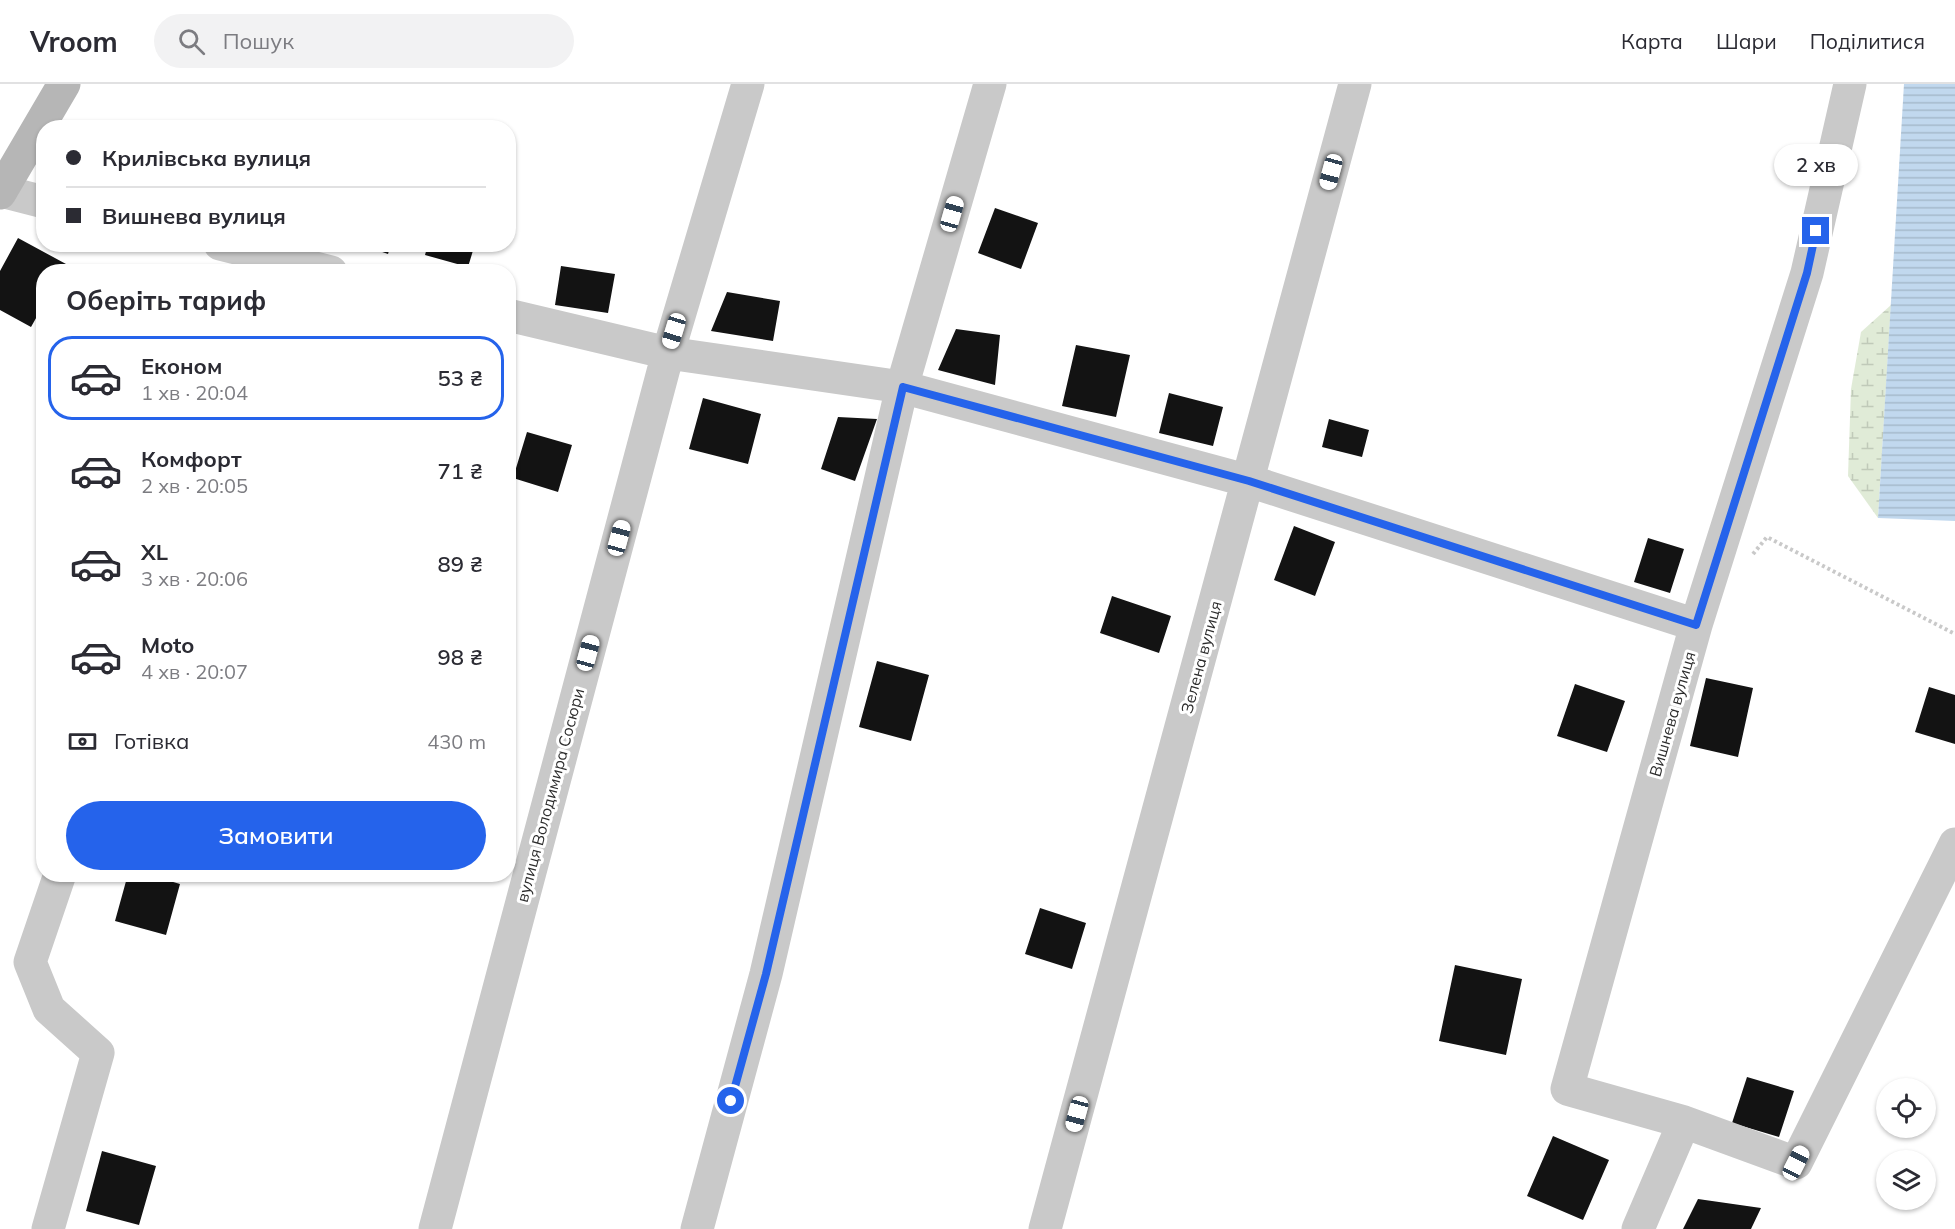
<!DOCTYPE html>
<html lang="uk">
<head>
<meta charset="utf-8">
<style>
  :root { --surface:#fff; --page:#f2f2f3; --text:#2b2b33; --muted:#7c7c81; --line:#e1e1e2; --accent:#2563eb }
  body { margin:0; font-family:Mulish,sans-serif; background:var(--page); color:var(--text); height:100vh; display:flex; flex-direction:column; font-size:22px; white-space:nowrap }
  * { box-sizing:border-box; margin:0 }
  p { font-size:20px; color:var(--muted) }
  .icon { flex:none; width:33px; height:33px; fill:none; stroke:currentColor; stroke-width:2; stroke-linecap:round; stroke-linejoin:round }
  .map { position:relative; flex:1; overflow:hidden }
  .drawer { position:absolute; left:36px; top:180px; width:480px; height:618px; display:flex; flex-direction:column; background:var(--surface); border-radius:24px; box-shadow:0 2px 4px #0004 }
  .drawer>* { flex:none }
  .guide { position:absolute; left:36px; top:36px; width:480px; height:132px; border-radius:24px; box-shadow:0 2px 4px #0004; display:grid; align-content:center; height:132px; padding:0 30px; background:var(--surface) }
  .tools { position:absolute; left:1876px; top:994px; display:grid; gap:12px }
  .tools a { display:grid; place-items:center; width:60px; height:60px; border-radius:50%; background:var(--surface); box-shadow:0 2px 4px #0004; font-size:30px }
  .end { position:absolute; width:27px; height:27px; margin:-14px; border:8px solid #2563eb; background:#fff; box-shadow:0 0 0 3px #fff }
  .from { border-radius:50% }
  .bubble { position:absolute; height:42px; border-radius:21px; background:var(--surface); box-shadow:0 2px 4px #0004; font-size:20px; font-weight:600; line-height:42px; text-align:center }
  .car { position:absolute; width:18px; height:36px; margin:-18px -9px; border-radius:8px; box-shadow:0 0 4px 2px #0007; background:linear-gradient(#fff 24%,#345 0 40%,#fff 0 76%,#345 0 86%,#fff 0) }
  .guide b { display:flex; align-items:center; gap:21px; height:57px; font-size:22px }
  .guide b+b { border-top:2px solid var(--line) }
  .guide i { width:15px; height:15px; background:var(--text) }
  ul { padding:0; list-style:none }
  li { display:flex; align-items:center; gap:18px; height:84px; margin:0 12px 9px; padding:0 18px; border:3px solid transparent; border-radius:24px }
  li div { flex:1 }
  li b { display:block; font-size:22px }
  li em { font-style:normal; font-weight:600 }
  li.active { border-color:var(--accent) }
  li>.icon { width:54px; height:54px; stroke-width:1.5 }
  h2 { padding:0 30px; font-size:27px; line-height:72px }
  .pay { display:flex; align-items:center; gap:15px; height:66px; padding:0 30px; font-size:22px }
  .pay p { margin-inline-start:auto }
  .cta { display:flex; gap:12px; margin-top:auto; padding:12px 30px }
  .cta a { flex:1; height:69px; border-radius:36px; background:var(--accent); color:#fff; font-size:24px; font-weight:600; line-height:69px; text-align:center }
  header { display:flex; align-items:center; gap:36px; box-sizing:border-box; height:84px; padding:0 30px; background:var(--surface); border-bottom:2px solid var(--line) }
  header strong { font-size:28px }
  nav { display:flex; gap:33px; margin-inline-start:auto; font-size:21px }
  .search { width:420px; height:54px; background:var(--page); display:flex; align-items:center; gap:15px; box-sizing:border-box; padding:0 21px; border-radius:33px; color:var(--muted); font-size:22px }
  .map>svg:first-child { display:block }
</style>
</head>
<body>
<header>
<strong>Vroom</strong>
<div class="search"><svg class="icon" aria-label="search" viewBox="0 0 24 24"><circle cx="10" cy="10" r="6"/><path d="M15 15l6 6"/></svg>Пошук</div>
<nav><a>Карта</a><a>Шари</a><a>Поділитися</a></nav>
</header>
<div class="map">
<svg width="1955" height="1145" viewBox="0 0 1955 1145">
  <defs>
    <pattern id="wetland-marsh" width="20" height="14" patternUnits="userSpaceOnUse" patternTransform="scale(1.5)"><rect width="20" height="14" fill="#e0ebd7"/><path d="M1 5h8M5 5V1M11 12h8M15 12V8" fill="none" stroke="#c0cab9"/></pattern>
    <pattern id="water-rules" width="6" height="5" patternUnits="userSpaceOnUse" patternTransform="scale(1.5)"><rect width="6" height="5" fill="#c1d8ee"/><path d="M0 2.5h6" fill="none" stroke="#a6bacc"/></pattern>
  </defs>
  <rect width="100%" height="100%" fill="#fff"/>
  <path fill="url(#wetland-marsh)" d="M1891,221L1878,434L1848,392L1851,305L1861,248Z"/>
  <path fill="url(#water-rules)" d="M1904,0H1955V437L1878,434Z"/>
  <path fill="#131313" d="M995,124L1038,139L1021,185L978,169Z
    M18,154L66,180L61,188H44V220L31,243L0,226V187Z
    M359,160H391L388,170Z
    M428,160H475L468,183L425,171Z
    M189,180L214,187V188H187Z
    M561,182L615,190L608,229L555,221Z
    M727,208L780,217L773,257L711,247Z
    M956,245L1000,251L995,301L938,286Z
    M1076,261L1130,271L1116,333L1062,322Z
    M1169,309L1223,323L1213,362L1159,349Z
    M703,314L761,330L748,380L689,365Z
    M838,333L877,335L855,397L821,385Z
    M1329,335L1369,346L1362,373L1322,363Z
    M527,348L572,361L558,408L513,394Z
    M1294,442L1335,458L1315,512L1274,496Z
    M1648,454L1684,465L1670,509L1634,498Z
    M1112,512L1171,532L1159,569L1100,549Z
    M877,577L929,591L911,657L859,643Z
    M1706,594L1753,604L1738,673L1690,662Z
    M1575,600L1625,617L1607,668L1557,652Z
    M1929,603L1955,611V660L1915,648Z
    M128,790H146L180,800L166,851L115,837Z
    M1040,824L1086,839L1072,885L1025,870Z
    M1455,881L1522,895L1506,971L1439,957Z
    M1747,993L1794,1007L1779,1053L1732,1039Z
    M1553,1052L1609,1076L1583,1136L1527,1112Z
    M102,1067L156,1082L139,1141L86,1127Z
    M1698,1115L1761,1124L1751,1145H1683Z"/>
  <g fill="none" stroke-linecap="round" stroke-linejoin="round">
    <path stroke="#c9c9c9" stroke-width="4" stroke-dasharray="3 3" stroke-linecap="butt" d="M1753,470L1767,453L1955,550"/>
    <path stroke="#c9c9c9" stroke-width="33" d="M1,107L44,118
      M220,160L331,188
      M508,231L668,269L902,303L1249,397L1696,541
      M1684,1038L1567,1005L1696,541L1807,189L1850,0
      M48,1145L98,969L49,925L30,878L60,790
      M435,1145L668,269L748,0
      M697,1145L766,890L902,303L990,0
      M1045,1145L1355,0
      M1638,1145L1684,1038L1796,1079L1955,760"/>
    <path stroke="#b6b6b6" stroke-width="33" d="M0,109L64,0"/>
  </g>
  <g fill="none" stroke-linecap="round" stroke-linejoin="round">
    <path stroke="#2563eb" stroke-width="8" d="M731,1017L766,890L903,303L1249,397L1696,541L1807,189L1816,147"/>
  </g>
  <g text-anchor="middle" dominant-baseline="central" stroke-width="6" stroke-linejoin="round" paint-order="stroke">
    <g font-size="16" fill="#2c2c2c" stroke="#fff">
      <text transform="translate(1201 573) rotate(-75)">Зелена вулиця</text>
      <text transform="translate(1672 630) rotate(-74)">Вишнева вулиця</text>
      <text transform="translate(550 711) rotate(-75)">вулиця Володимира Сосюри</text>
    </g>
  </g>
</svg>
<div class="tools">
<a><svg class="icon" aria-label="locate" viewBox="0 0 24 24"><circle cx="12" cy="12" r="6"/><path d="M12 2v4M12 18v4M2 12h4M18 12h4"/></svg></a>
<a><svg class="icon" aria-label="layers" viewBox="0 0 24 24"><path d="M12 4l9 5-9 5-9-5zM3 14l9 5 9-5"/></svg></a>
</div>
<i class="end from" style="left:731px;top:1017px"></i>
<i class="end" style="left:1816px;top:147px"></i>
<div class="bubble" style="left:1774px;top:60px;width:84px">2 хв</div>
<i class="car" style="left:1331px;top:88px;rotate:195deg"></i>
<i class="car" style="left:952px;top:130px;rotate:16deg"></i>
<i class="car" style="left:674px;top:247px;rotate:197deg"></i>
<i class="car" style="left:619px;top:454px;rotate:15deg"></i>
<i class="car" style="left:588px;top:569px;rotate:15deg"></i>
<i class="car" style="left:1077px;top:1030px;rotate:195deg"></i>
<i class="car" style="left:1796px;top:1079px;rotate:27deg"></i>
<div class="guide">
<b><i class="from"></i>Крилівська вулиця</b>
<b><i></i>Вишнева вулиця</b>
</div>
<section class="drawer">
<h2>Оберіть тариф</h2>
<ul>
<li class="active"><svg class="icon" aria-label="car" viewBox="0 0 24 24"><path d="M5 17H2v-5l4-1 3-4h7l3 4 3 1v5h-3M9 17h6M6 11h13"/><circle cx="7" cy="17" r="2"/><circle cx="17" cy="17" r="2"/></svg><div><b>Економ</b><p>1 хв · 20:04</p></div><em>53 ₴</em></li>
<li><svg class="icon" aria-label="car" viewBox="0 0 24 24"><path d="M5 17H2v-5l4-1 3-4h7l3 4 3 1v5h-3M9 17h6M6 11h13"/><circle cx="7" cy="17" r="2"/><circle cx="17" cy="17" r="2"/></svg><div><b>Комфорт</b><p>2 хв · 20:05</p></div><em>71 ₴</em></li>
<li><svg class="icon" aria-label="car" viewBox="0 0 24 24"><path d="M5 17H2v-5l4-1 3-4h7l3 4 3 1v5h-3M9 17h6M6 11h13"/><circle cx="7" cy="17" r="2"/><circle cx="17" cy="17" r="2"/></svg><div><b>XL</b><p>3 хв · 20:06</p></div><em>89 ₴</em></li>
<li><svg class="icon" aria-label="car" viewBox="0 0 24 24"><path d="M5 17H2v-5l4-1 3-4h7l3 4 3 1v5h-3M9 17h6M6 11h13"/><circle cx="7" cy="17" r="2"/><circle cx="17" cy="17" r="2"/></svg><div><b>Moto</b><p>4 хв · 20:07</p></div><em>98 ₴</em></li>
</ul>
<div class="pay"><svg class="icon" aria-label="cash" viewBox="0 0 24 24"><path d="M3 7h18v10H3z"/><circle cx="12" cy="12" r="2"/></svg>Готівка<p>430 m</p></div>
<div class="cta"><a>Замовити</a></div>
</section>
</div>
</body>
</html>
